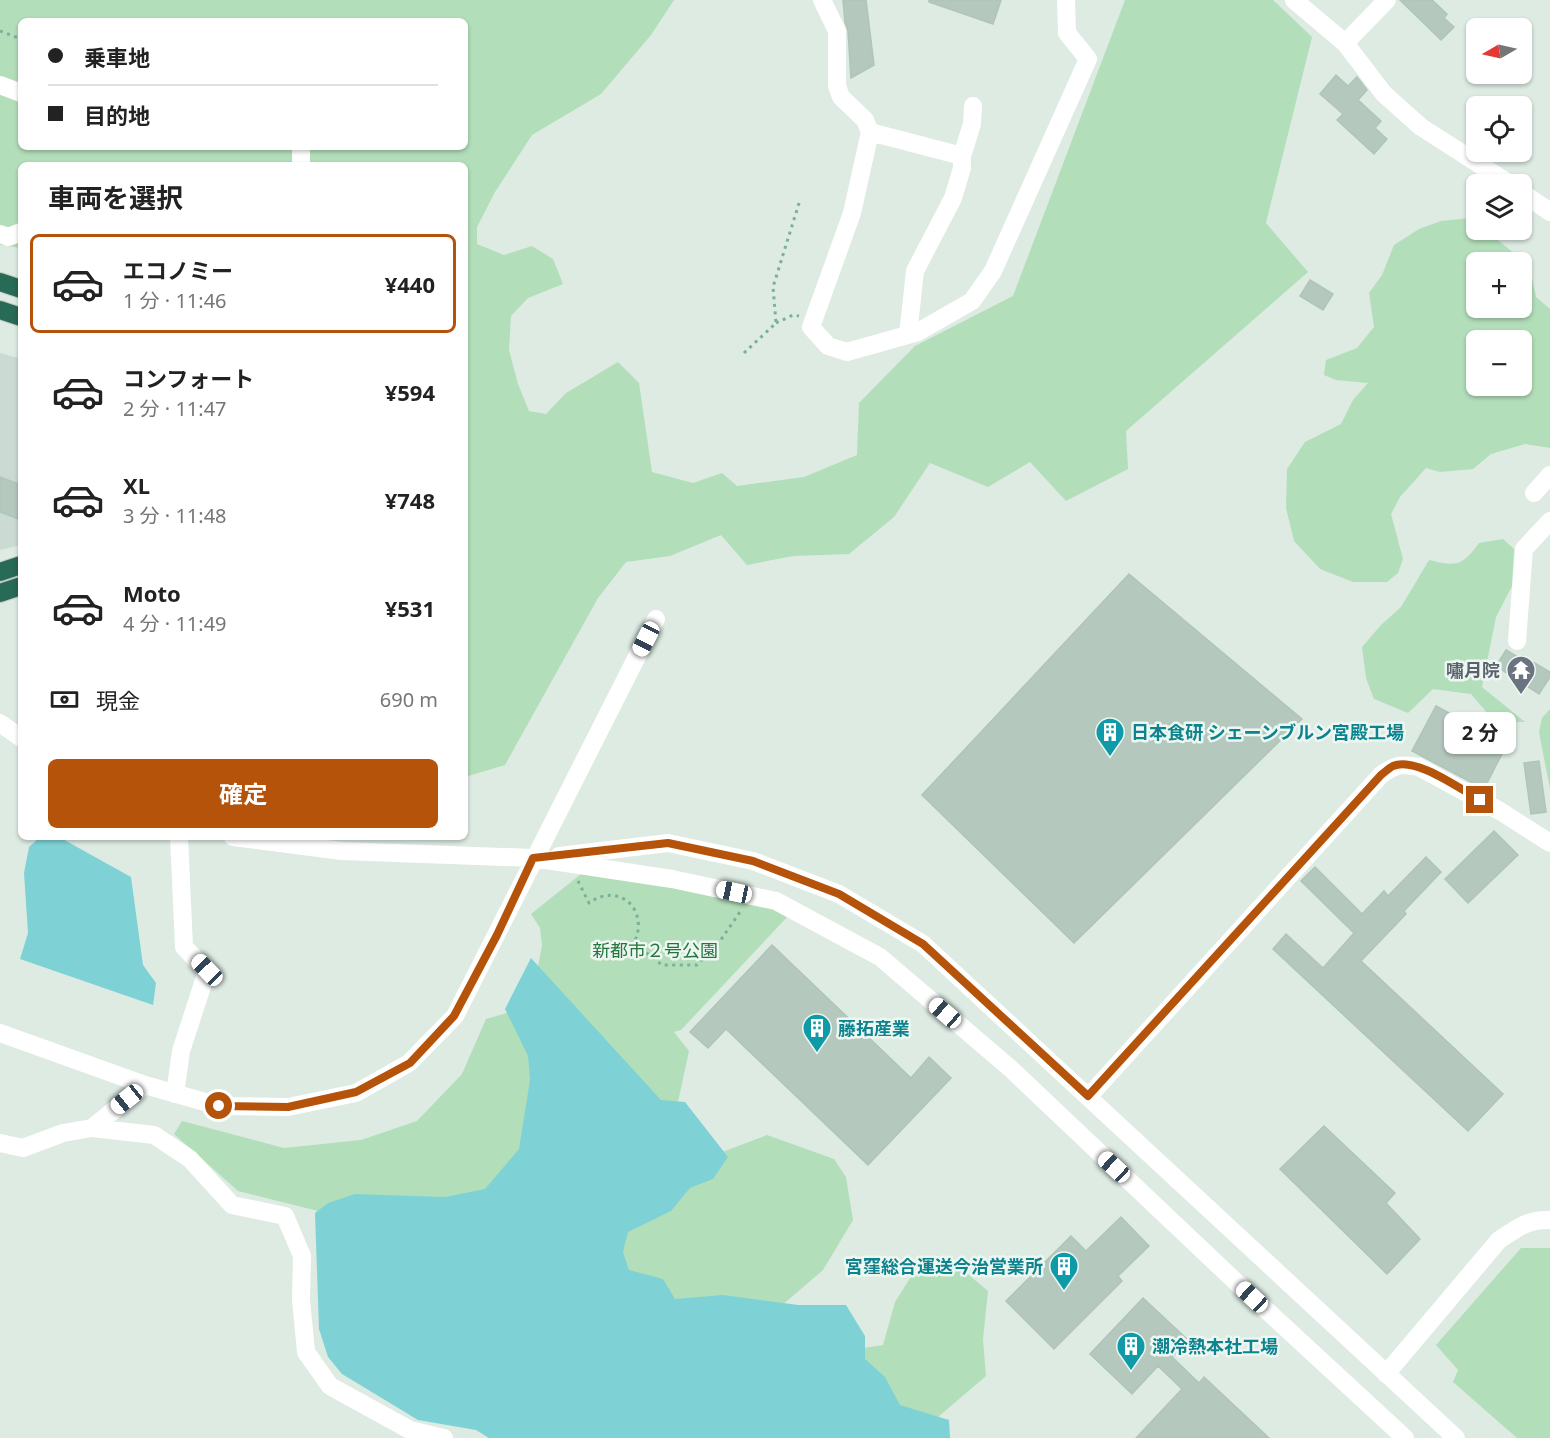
<!DOCTYPE html>
<html lang="ja">
<head>
<meta charset="utf-8">
<style>
  :root { --surface:#fff; --page:#f2f2f2; --text:#222; --muted:#767676; --line:#e0e0e0; --accent:#b45309 }
  body { margin:0; font-family:"Noto Sans","Noto Sans JP",sans-serif; background:var(--page); color:var(--text); height:100vh; display:flex; flex-direction:column; font-size:22px; white-space:nowrap }
  * { box-sizing:border-box; margin:0 }
  p { font-size:20px; color:var(--muted) }
  .icon { flex:none; width:33px; height:33px; fill:none; stroke:currentColor; stroke-width:2; stroke-linecap:round; stroke-linejoin:round }
  .map { position:relative; flex:1; overflow:hidden }
  .side { position:absolute; left:18px; top:162px; width:450px; height:678px; display:flex; flex-direction:column; background:var(--surface); border-radius:9px; box-shadow:0 2px 4px #0004 }
  .side>* { flex:none }
  .banner { position:absolute; left:18px; top:18px; width:450px; height:132px; border-radius:9px; box-shadow:0 2px 4px #0004; display:grid; align-content:center; height:132px; padding:0 30px; background:var(--surface) }
  .needle { width:39px; rotate:261deg }
  .controls { position:absolute; left:1466px; top:18px; display:grid; gap:12px }
  .controls a { display:grid; place-items:center; width:66px; height:66px; border-radius:9px; background:var(--surface); box-shadow:0 2px 4px #0004; font-size:30px }
  .end { position:absolute; width:27px; height:27px; margin:-14px; border:8px solid #b45309; background:#fff; box-shadow:0 0 0 3px #fff }
  .from { border-radius:50% }
  .bubble { position:absolute; height:42px; border-radius:9px; background:var(--surface); box-shadow:0 2px 4px #0004; font-size:20px; font-weight:700; line-height:42px; text-align:center }
  .car { position:absolute; width:18px; height:36px; margin:-18px -9px; border-radius:8px; box-shadow:0 0 4px 2px #0007; background:linear-gradient(#fff 24%,#345 0 40%,#fff 0 76%,#345 0 86%,#fff 0) }
  .banner b { display:flex; align-items:center; gap:21px; height:57px; font-size:22px }
  .banner b+b { border-top:2px solid var(--line) }
  .banner i { width:15px; height:15px; background:var(--text) }
  ul { padding:0; list-style:none }
  li { display:flex; align-items:center; gap:18px; height:99px; margin:0 12px 9px; padding:0 18px; border:3px solid transparent; border-radius:9px }
  li div { flex:1 }
  li b { display:block; font-size:22px }
  li em { font-style:normal; font-weight:700 }
  li.current { border-color:var(--accent) }
  li>.icon { width:54px; height:54px; stroke-width:1.5 }
  h2 { padding:0 30px; font-size:27px; line-height:72px }
  .pay { display:flex; align-items:center; gap:15px; height:66px; padding:0 30px; font-size:22px }
  .pay p { margin-inline-start:auto }
  .button { display:flex; gap:12px; margin-top:auto; padding:12px 30px }
  .button a { flex:1; height:69px; border-radius:9px; background:var(--accent); color:#fff; font-size:24px; font-weight:700; line-height:69px; text-align:center }
  .map>svg:first-child { display:block }
</style>
</head>
<body>
<div class="map">
<svg width="1550" height="1438" viewBox="0 0 1550 1438">
  <rect width="100%" height="100%" fill="#ddebe3"/>
  <path fill="#cbdad2" d="M0,353L21,359V545L0,550Z"/>
  <path fill="#b3deba" fill-rule="evenodd" d="M0,0H674L651,35L601,94L532,135L495,192L477,227V244L504,255L532,246L553,259L563,284L528,298L511,316L509,350L518,384L529,411L546,414L566,393L618,362L639,383L652,472L693,483L722,473L737,486L804,477L857,455L859,403L915,346L1013,296L1125,0H1273L1312,37L1266,223L1308,272L1126,431L1128,469L1066,501L1030,462L988,487L930,463L894,517L849,554L793,556L747,565L721,535L670,556L626,562L598,598L505,765L465,777V165H21V248L0,245ZM21,21H465V147H21Z
    M1470,218L1476,222V230H1485L1529,265L1536,297L1550,309V448L1525,444L1491,454L1473,469L1440,472L1426,468L1400,497L1391,514L1403,559L1398,573L1387,582H1353L1320,569L1294,541L1286,508L1287,469L1305,442L1341,424L1353,400L1368,383L1336,380L1324,375L1326,360L1357,348L1374,327L1369,293L1382,275L1394,245L1419,229L1441,221ZM1476,262H1521V308H1476ZM1476,340H1521V386H1476Z
    M1503,539L1514,549L1512,586L1496,617L1482,687L1525,722H1495L1471,694L1433,689L1408,713L1374,699L1366,678L1362,647L1381,625L1401,607L1429,560C1457,567 1462,566 1479,543Z
    M1550,709V789L1539,732L1542,718Z
    M591,866L679,880L790,914L681,1030L674,1032L689,1051L671,1134L696,1162L767,1135L834,1159L846,1177L853,1220L823,1270L766,1319L844,1351L883,1345L895,1302L914,1272L957,1265L988,1291L983,1339L986,1376L917,1435L495,1218L374,1225L238,1191L174,1134L182,1121L284,1148L361,1140L417,1121L462,1074L486,1019L530,1006L542,946L540,928L531,914Z
    M1521,1248H1550V1438H1517L1453,1382L1458,1370L1436,1345Z"/>
  <path fill="#7ed2d6" d="M59,837L131,877L143,965L156,983L153,1005L20,959L28,933L24,873L29,847L39,838Z
    M531,958L661,1100L685,1102L728,1157L713,1179L690,1188L671,1211L628,1232L623,1252L629,1270L663,1279L675,1299L723,1295L798,1305H846L865,1336V1359L885,1377L900,1405L949,1420L950,1438H489L476,1430L418,1420L342,1374L328,1357L319,1329L315,1213L328,1203L355,1194L445,1197L485,1189L519,1149L530,1080L528,1056L505,1009Z"/>
  <path fill="#b5c8be" stroke="#afc5b9" stroke-width="1.5" d="M843,0H866L874,65L851,78L848,31L845,22Z
    M929,0H1001L993,24L929,2Z
    M1400,0H1432L1447,14L1444,18L1454,27L1441,40Z
    M1336,75L1348,86L1357,77L1367,90L1358,100L1381,121L1375,128L1387,139L1374,154L1337,120L1343,114L1320,94Z
    M1310,280L1333,294L1323,310L1300,296Z
    M0,477L21,485V520L0,512Z
    M1129,574L1302,719L1074,943L922,795Z
    M1506,650L1521,659L1523,656L1550,672V677L1539,694L1496,666Z
    M1436,706L1507,744L1484,789L1412,751Z
    M1539,761L1546,812L1531,814L1524,763Z
    M1494,831L1518,855L1468,903L1445,879Z
    M1426,857L1441,872L1404,911L1406,914L1361,961L1503,1094L1468,1131L1273,949L1286,934L1323,968L1354,933L1301,881L1315,867L1362,914L1384,891L1388,896Z
    M772,945L911,1078L929,1057L951,1078L868,1165L726,1029L708,1048L690,1032Z
    M1324,1126L1395,1193L1386,1203L1420,1239L1387,1274L1280,1169Z
    M1121,1217L1149,1246L1118,1276L1122,1281L1054,1349L1006,1301L1071,1236L1086,1251Z
    M1143,1298L1188,1340L1172,1357L1199,1383L1204,1377L1269,1438H1136L1182,1389L1158,1366L1132,1394L1090,1354Z"/>
  <g fill="none" stroke-linecap="round" stroke-linejoin="round">
    <g stroke="#c0c8c5" stroke-width="20">
      <path id="highway" d="M0,282L21,289
        M0,310L21,317
        M0,572L21,565
        M0,593L21,586"/>
    </g>
    <path stroke="#7ab19a" stroke-width="3" stroke-dasharray="3 4.5" stroke-linecap="butt" d="M0,31L21,39
      M776,323L793,315L799,316
      M744,353L776,323L773,287L800,200
      M578,881L589,903C619,881 650,910 634,943L662,965H697L718,944L742,909"/>
    <path stroke="#fff" stroke-width="18" d="M822,0L837,31V86L841,97L865,120L870,132L852,213L811,327L828,346L847,352L918,332L972,301L993,271L1088,59L1067,33L1066,0
      M1294,0L1345,43L1384,94L1421,127L1510,184
      M1345,43L1387,0
      M0,85L21,93
      M870,132L962,156
      M301,147V165
      M1521,192L1550,212
      M0,234L8,237L21,232
      M908,335L915,271L953,198L962,168V156L972,124L973,106
      M1534,493L1550,475
      M1517,641L1524,549L1550,521
      M0,723L21,738
      M233,837L342,851L533,858L672,879L776,901L880,957L1011,1069L1236,1282L1405,1438
      M559,856L668,843L753,861L839,894L923,944L1456,1438
      M0,1033L145,1085L219,1106L288,1107L356,1093L409,1063L455,1016L656,619
      M175,1094L181,1051L207,971L184,947L179,837
      M1088,1097L1381,775C1396,764 1401,764 1419,767L1500,811L1550,843
      M92,1128L145,1085
      M0,1143L23,1148L63,1133L92,1128L154,1135L190,1159L232,1205L285,1216L302,1256L301,1300L306,1352L330,1386L410,1430L444,1438
      M1386,1374L1499,1240C1518,1228 1527,1219 1550,1220"/>
    <use href="#highway" stroke="#276a55" stroke-width="18"/>
  </g>
  <g fill="none" stroke-linecap="round" stroke-linejoin="round">
    <path stroke="#b45309" stroke-width="8" d="M219,1106L288,1107L356,1092L410,1063L454,1016L497,935L533,858L668,843L753,861L839,894L923,944L1088,1096L1381,775C1385,772 1389,768 1393,766C1415,756 1460,789 1480,800"/>
  </g>
  <defs>
    <g id="temple-pin" transform="scale(1.5)"><path d="M0 17L-7.5 6A9.5 9.5 0 1 1 7.5 6Z" fill="#6b7280" stroke="#edf7f1"/><path d="M0-6L5-2H3V0L6.5 2.5H4V6H1.5V3h-3V6H-4V2.5H-6.5L-3 0V-2H-5Z" fill="#fff"/></g>
    <g id="building-pin" transform="scale(1.5)"><path d="M0 17L-7.5 6A9.5 9.5 0 1 1 7.5 6Z" fill="#0f9aa8" stroke="#edf7f1"/><path d="M-4-6H4V6H1V3H-1V6H-4ZM-2.5-4.3h1.7v1.8h-1.7ZM.8-4.3h1.7v1.8H.8ZM-2.5-1h1.7V.8h-1.7ZM.8-1h1.7V.8H.8Z" fill="#fff"/></g>
  </defs>
  <g fill-rule="evenodd">
    <use href="#temple-pin" x="1521" y="670"/>
    <use href="#building-pin" x="1110" y="732"/>
    <use href="#building-pin" x="817" y="1028"/>
    <use href="#building-pin" x="1064" y="1266"/>
    <use href="#building-pin" x="1131" y="1346"/>
  </g>
  <g text-anchor="middle" dominant-baseline="central" stroke-width="5" stroke-linejoin="round" paint-order="stroke">
    <g font-size="18" font-weight="bold" fill="#5b616d" stroke="#edf7f1" text-anchor="end">
      <text x="1500" y="670">嘯月院</text>
    </g>
    <g font-size="18" font-weight="bold" fill="#0d838f" stroke="#edf7f1" text-anchor="start">
      <text x="1131" y="732">日本食研 シェーンブルン宮殿工場</text>
      <text x="838" y="1028">藤拓産業</text>
      <text x="1043" y="1266" text-anchor="end">宮窪総合運送今治営業所</text>
      <text x="1152" y="1346">潮冷熱本社工場</text>
    </g>
    <g font-size="18" fill="#24753b" stroke="#edf7f1">
      <text x="655" y="950">新都市２号公園</text>
    </g>
  </g>
</svg>
<div class="controls">
<a><svg class="needle" viewBox="-14 -14 28 28"><path d="M0-13l5 13h-10z" fill="#e53935"/><path d="M0 13l5-13h-10z" fill="#767676"/></svg></a>
<a><svg class="icon" aria-label="locate" viewBox="0 0 24 24"><circle cx="12" cy="12" r="6"/><path d="M12 2v4M12 18v4M2 12h4M18 12h4"/></svg></a>
<a><svg class="icon" aria-label="layers" viewBox="0 0 24 24"><path d="M12 4l9 5-9 5-9-5zM3 14l9 5 9-5"/></svg></a>
<a>+</a>
<a>−</a>
</div>
<i class="end from" style="left:219px;top:1106px"></i>
<i class="end" style="left:1480px;top:800px"></i>
<div class="bubble" style="left:1444px;top:712px;width:72px">2 分</div>
<i class="car" style="left:646px;top:639px;rotate:207deg"></i>
<i class="car" style="left:734px;top:892px;rotate:282deg"></i>
<i class="car" style="left:207px;top:970px;rotate:316deg"></i>
<i class="car" style="left:945px;top:1013px;rotate:311deg"></i>
<i class="car" style="left:127px;top:1099px;rotate:231deg"></i>
<i class="car" style="left:1114px;top:1167px;rotate:313deg"></i>
<i class="car" style="left:1252px;top:1297px;rotate:313deg"></i>
<div class="banner">
<b><i class="from"></i>乗車地</b>
<b><i></i>目的地</b>
</div>
<section class="side">
<h2>車両を選択</h2>
<ul>
<li class="current"><svg class="icon" aria-label="car" viewBox="0 0 24 24"><path d="M5 17H2v-5l4-1 3-4h7l3 4 3 1v5h-3M9 17h6M6 11h13"/><circle cx="7" cy="17" r="2"/><circle cx="17" cy="17" r="2"/></svg><div><b>エコノミー</b><p>1 分 · 11:46</p></div><em>¥440</em></li>
<li><svg class="icon" aria-label="car" viewBox="0 0 24 24"><path d="M5 17H2v-5l4-1 3-4h7l3 4 3 1v5h-3M9 17h6M6 11h13"/><circle cx="7" cy="17" r="2"/><circle cx="17" cy="17" r="2"/></svg><div><b>コンフォート</b><p>2 分 · 11:47</p></div><em>¥594</em></li>
<li><svg class="icon" aria-label="car" viewBox="0 0 24 24"><path d="M5 17H2v-5l4-1 3-4h7l3 4 3 1v5h-3M9 17h6M6 11h13"/><circle cx="7" cy="17" r="2"/><circle cx="17" cy="17" r="2"/></svg><div><b>XL</b><p>3 分 · 11:48</p></div><em>¥748</em></li>
<li><svg class="icon" aria-label="car" viewBox="0 0 24 24"><path d="M5 17H2v-5l4-1 3-4h7l3 4 3 1v5h-3M9 17h6M6 11h13"/><circle cx="7" cy="17" r="2"/><circle cx="17" cy="17" r="2"/></svg><div><b>Moto</b><p>4 分 · 11:49</p></div><em>¥531</em></li>
</ul>
<div class="pay"><svg class="icon" aria-label="cash" viewBox="0 0 24 24"><path d="M3 7h18v10H3z"/><circle cx="12" cy="12" r="2"/></svg>現金<p>690 m</p></div>
<div class="button"><a>確定</a></div>
</section>
</div>
</body>
</html>
